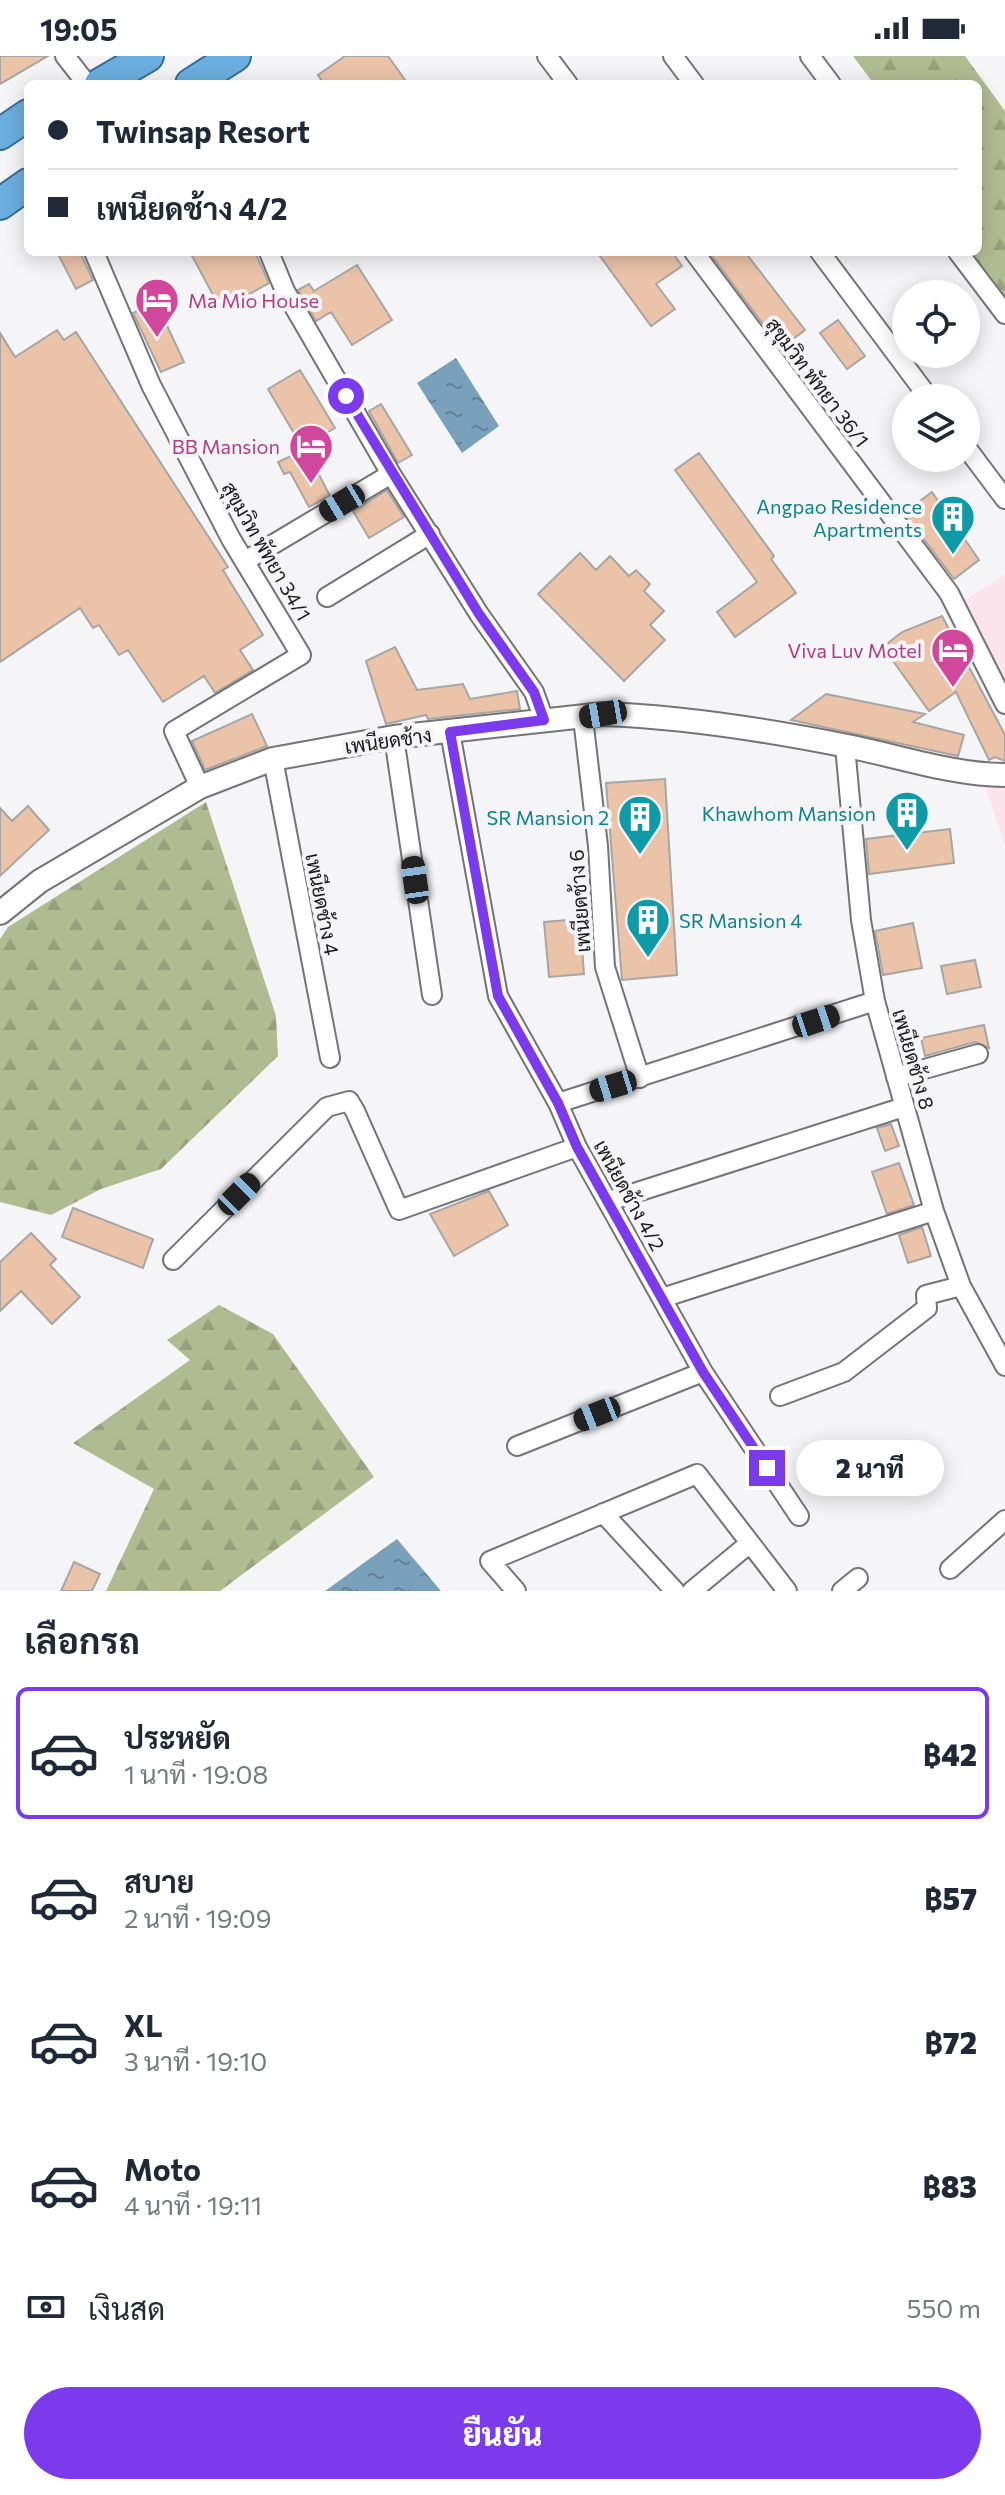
<!DOCTYPE html>
<html lang="th">
<head>
<meta charset="utf-8">
<style>
  :root { --surface:#fff; --page:#f2f2f3; --text:#1f2937; --muted:#747a83; --line:#e0e1e3; --accent:#7c3aed }
  body { margin:0; font-family:Commissioner,Sarabun,sans-serif; background:var(--page); color:var(--text); height:100vh; display:flex; flex-direction:column; font-size:30px; white-space:nowrap }
  * { box-sizing:border-box; margin:0 }
  p { font-size:26px; color:var(--muted) }
  .icon { flex:none; width:44px; height:44px; fill:none; stroke:currentColor; stroke-width:2; stroke-linecap:round; stroke-linejoin:round }
  .map { position:relative; height:1535px; overflow:hidden }
  .panel { display:flex; flex-direction:column; background:var(--surface); flex:1 }
  .panel>* { flex:none }
  .banner { position:absolute; left:24px; top:24px; width:958px; height:176px; border-radius:12px; box-shadow:0 4px 20px #0003; display:grid; align-content:center; height:176px; padding:0 24px; background:var(--surface) }
  .buttons { position:absolute; left:892px; top:224px; display:grid; gap:16px }
  .buttons a { display:grid; place-items:center; width:88px; height:88px; border-radius:50%; background:var(--surface); box-shadow:0 4px 20px #0003; font-size:40px }
  .end { position:absolute; width:36px; height:36px; margin:-18px; border:10px solid #7c3aed; background:#fff; box-shadow:0 0 0 4px #fff }
  .from { border-radius:50% }
  .bubble { position:absolute; height:56px; border-radius:28px; background:var(--surface); box-shadow:0 4px 20px #0003; font-size:26px; font-weight:800; line-height:56px; text-align:center }
  .car { position:absolute; width:24px; height:48px; margin:-24px -12px; border-radius:10px; box-shadow:0 0 6px 2px #0007; background:linear-gradient(#222 24%,#8ab4d8 0 40%,#222 0 76%,#8ab4d8 0 86%,#222 0) }
  .banner b { display:flex; align-items:center; gap:28px; height:76px; font-size:30px }
  .banner b+b { border-top:2px solid var(--line) }
  .banner i { width:20px; height:20px; background:var(--text) }
  ul { padding:0; list-style:none }
  li { display:flex; align-items:center; gap:24px; height:132px; margin:0 16px 12px; padding:0 8px; border:4px solid transparent; border-radius:12px }
  li div { flex:1 }
  li b { display:block; font-size:30px }
  li em { font-style:normal; font-weight:800 }
  li.on { border-color:var(--accent) }
  li>.icon { width:72px; height:72px; stroke-width:1.5 }
  h2 { padding:0 24px; font-size:36px; line-height:96px }
  .pay { display:flex; align-items:center; gap:20px; height:88px; padding:0 24px; font-size:30px }
  .pay p { margin-inline-start:auto }
  .button { display:flex; gap:16px; margin-top:auto; padding:16px 24px }
  .button a { flex:1; height:92px; border-radius:48px; background:var(--accent); color:#fff; font-size:32px; font-weight:800; line-height:92px; text-align:center }
  .status { display:flex; justify-content:space-between; align-items:center; height:56px; padding:0 40px; background:var(--surface); direction:ltr }
  .status svg { height:22px; fill:currentColor }
  .map>svg:first-child { display:block }
</style>
</head>
<body>
<div class="status"><b>19:05</b><svg viewBox="0 0 49 12"><path d="M0 12V9h3v3zM5 12V6h3v6zM10 12V3h3v9zM15 12V0h3v12zM26 1h20v11H26zM47 4h2v5h-2z"/></svg></div>
<div class="map">
<svg width="1005" height="1535" viewBox="0 0 1005 1535">
  <defs>
    <pattern id="forest-firs" width="22" height="20" patternUnits="userSpaceOnUse" patternTransform="scale(2)"><rect width="22" height="20" fill="#b1bb92"/><path d="M5 1l3.5 6h-7zM16 11l3.5 6h-7z" fill="#98a07d"/></pattern>
    <pattern id="water-ripples" width="26" height="14" patternUnits="userSpaceOnUse" patternTransform="scale(2)"><rect width="26" height="14" fill="#7aa1bb"/><path d="M2 4q2-2 4 0t4 0M15 11q2-2 4 0t4 0" fill="none" stroke="#638297"/></pattern>
  </defs>
  <rect width="100%" height="100%" fill="#f5f5f7"/>
  <path fill="#fde4ec" d="M1005,518V624L965,544Z
    M983,724L1005,726V790Z"/>
  <path fill="url(#forest-firs)" d="M853,0H965L1005,55V244L969,196H978V28H874Z
    M206,746L276,960L278,1000L161,1113L101,1133L51,1159L0,1146V883L8,871Z
    M219,1249L273,1278L374,1421L220,1535H106L154,1433L73,1387L190,1304L167,1284Z"/>
  <path fill="url(#water-ripples)" d="M456,302L499,370L462,397L417,327Z
    M397,1483L441,1535H325Z"/>
  <path fill="#eac3a9" stroke="#a8a6a5" stroke-width="2" d="M0,0H48L0,28Z
    M345,0H388L408,28H324L318,19Z
    M57,196H80L93,224L76,233Z
    M190,196H255L269,227L221,254Z
    M597,196H672L682,210L656,228L675,253L651,270Z
    M709,196H745L805,274L781,292Z
    M357,209L392,264L352,289L331,256L316,265L298,234L309,228L314,235Z
    M156,246L184,306L161,316L133,257Z
    M838,264L865,300L847,313L820,277Z
    M57,274L64,284L76,276L228,511L223,514L263,579L240,594L253,614L215,637L204,620L163,646L128,594L119,599L99,569L93,572L80,552L0,606V277L15,301Z
    M300,314L335,372L302,391L268,333Z
    M381,348L412,399L398,407L369,355Z
    M306,393L330,440L309,451L290,416L284,418L278,406Z
    M699,397L774,500L771,503L796,537L735,581L717,556L757,526L675,414Z
    M387,434L404,461L369,482L353,455Z
    M932,436L979,504L954,523L904,457Z
    M580,497L596,514L610,500L629,520L636,514L650,528L644,535L664,555L650,569L665,584L624,625L538,538Z
    M942,560L1005,679V705L995,701L989,704L956,636L929,655L883,591L902,576Z
    M395,591L417,634L463,628L470,643L517,635L520,653L428,663L426,659L386,668L366,605Z
    M826,638L925,658L913,666L964,679L958,700L791,664Z
    M252,658L267,690L205,714L192,685Z
    M665,723L677,919L622,924L606,727Z
    M28,750L49,774L0,820V752L12,765Z
    M950,773L954,807L869,818L866,783Z
    M580,863L584,918L549,921L544,866Z
    M913,867L922,912L883,919L875,875Z
    M975,904L981,931L947,938L941,910Z
    M984,969L989,992L975,986L925,1000L921,982Z
    M891,1068L899,1090L885,1095L877,1072Z
    M899,1107L914,1149L887,1158L872,1116Z
    M489,1135L508,1169L454,1200L430,1158Z
    M73,1152L153,1183L143,1212L62,1181Z
    M922,1171L931,1200L908,1207L899,1179Z
    M31,1177L56,1203L50,1209L80,1241L52,1268L21,1235L0,1255V1206Z
    M74,1506L100,1518L92,1535H61Z"/>
  <g fill="none" stroke-linecap="round" stroke-linejoin="round">
    <g stroke="#747476" stroke-width="22">
      <path id="minor" d="M65,0L83,23
        M547,0L568,28
        M673,0L694,28
        M810,0L831,28
        M94,196L151,329L231,483L301,599L174,675L200,731
        M269,196L285,235L391,418L479,558L534,636L544,664
        M694,196L949,537L1005,648
        M820,196L929,342
        M958,196L1005,258
        M966,391L1005,443
        M245,505L391,418
        M327,541L430,478
        M583,662L598,790L605,911L640,1022
        M450,676L498,940L558,1047L577,1091L703,1316L799,1460
        M394,681L432,939
        M845,690L861,864L875,945L934,1155L961,1230L1005,1310
        M273,703L330,1002
        M896,1021L978,998
        M558,1047L875,945
        M609,1145L904,1051
        M173,1204L327,1051L349,1045L355,1055L399,1154L577,1091
        M662,1242L934,1155
        M780,1340L844,1316L927,1252L926,1239L961,1230
        M517,1390L703,1316
        M603,1457L675,1535
        M950,1513L1005,1464
        M516,1535L490,1505L697,1418L787,1535
        M692,1535L750,1487
        M842,1535L858,1522"/>
    </g>
    <g stroke="#747476" stroke-width="26">
      <path id="tertiary" d="M0,857L40,825L200,731L273,703L394,681L603,658C685,661 767,674 847,690C898,700 953,719 1005,719"/>
    </g>
    <g stroke="#376d95" stroke-width="34">
      <path id="trunk" d="M100,28L148,0
        M191,28L235,0
        M0,78L28,59
        M0,148L28,128"/>
    </g>
    <use href="#minor" stroke="#fff" stroke-width="18"/>
    <use href="#tertiary" stroke="#fff" stroke-width="22"/>
    <use href="#trunk" stroke="#6baedf" stroke-width="30"/>
  </g>
  <g fill="none" stroke-linecap="round" stroke-linejoin="round">
    <path stroke="#7c3aed" stroke-width="10" d="M346,340L479,558L534,636L544,664L450,676L498,940L558,1047L577,1091L703,1316L767,1412"/>
  </g>
  <defs>
    <g id="hotel-pin" transform="scale(2.3)"><path d="M0 17L-7.5 6A9.5 9.5 0 1 1 7.5 6Z" fill="#d1479c" stroke="#f5f5f7"/><path d="M-6-4.5h1.5V1H6V5H4.5V3h-9V5H-6ZM-4 0a1.8 1.8 0 1 1 3.6 0ZM.5 0V-2.5h3Q6-2.5 6 0Z" fill="#fff"/></g>
    <g id="building-pin" transform="scale(2.3)"><path d="M0 17L-7.5 6A9.5 9.5 0 1 1 7.5 6Z" fill="#0f9aa8" stroke="#f5f5f7"/><path d="M-4-6H4V6H1V3H-1V6H-4ZM-2.5-4.3h1.7v1.8h-1.7ZM.8-4.3h1.7v1.8H.8ZM-2.5-1h1.7V.8h-1.7ZM.8-1h1.7V.8H.8Z" fill="#fff"/></g>
  </defs>
  <g fill-rule="evenodd">
    <use href="#hotel-pin" x="157" y="244"/>
    <use href="#hotel-pin" x="311" y="390"/>
    <use href="#building-pin" x="953" y="461"/>
    <use href="#hotel-pin" x="953" y="594"/>
    <use href="#building-pin" x="907" y="757"/>
    <use href="#building-pin" x="640" y="761"/>
    <use href="#building-pin" x="648" y="864"/>
  </g>
  <g text-anchor="middle" dominant-baseline="central" stroke-width="8" stroke-linejoin="round" paint-order="stroke">
    <g font-size="20" fill="#b23c85" stroke="#f5f5f7" text-anchor="end">
      <text x="188" y="244" text-anchor="start">Ma Mio House</text>
      <text x="280" y="390">BB Mansion</text>
      <text x="922" y="594">Viva Luv Motel</text>
    </g>
    <g font-size="20" fill="#1a1a1b" stroke="#f5f5f7">
      <text transform="translate(818 326) rotate(53)">สุขุมวิท พัทยา 36/1</text>
      <text transform="translate(267 495) rotate(60)">สุขุมวิท พัทยา 34/1</text>
      <text transform="translate(388 684) rotate(-8)">เพนียดช้าง</text>
      <text transform="translate(579 845) rotate(-94)">เพนียดช้าง 6</text>
      <text transform="translate(323 848) rotate(79)">เพนียดช้าง 4</text>
      <text transform="translate(914 1003) rotate(74)">เพนียดช้าง 8</text>
      <text transform="translate(630 1139) rotate(61)">เพนียดช้าง 4/2</text>
    </g>
    <g font-size="20" fill="#0d838f" stroke="#f5f5f7" text-anchor="end">
      <text x="922" y="450">Angpao Residence<tspan x="922" dy="23">Apartments</tspan></text>
      <text x="876" y="757">Khawhom Mansion</text>
      <text x="609" y="761">SR Mansion 2</text>
      <text x="679" y="864" text-anchor="start">SR Mansion 4</text>
    </g>
  </g>
</svg>
<div class="buttons">
<a><svg class="icon" aria-label="locate" viewBox="0 0 24 24"><circle cx="12" cy="12" r="6"/><path d="M12 2v4M12 18v4M2 12h4M18 12h4"/></svg></a>
<a><svg class="icon" aria-label="layers" viewBox="0 0 24 24"><path d="M12 4l9 5-9 5-9-5zM3 14l9 5 9-5"/></svg></a>
</div>
<i class="end from" style="left:346px;top:340px"></i>
<i class="end" style="left:767px;top:1412px"></i>
<div class="bubble" style="left:796px;top:1384px;width:148px">2 นาที</div>
<i class="car" style="left:342px;top:447px;rotate:239deg"></i>
<i class="car" style="left:603px;top:658px;rotate:260deg"></i>
<i class="car" style="left:415px;top:824px;rotate:352deg"></i>
<i class="car" style="left:816px;top:965px;rotate:72deg"></i>
<i class="car" style="left:613px;top:1030px;rotate:253deg"></i>
<i class="car" style="left:239px;top:1138px;rotate:45deg"></i>
<i class="car" style="left:597px;top:1358px;rotate:248deg"></i>
<div class="banner">
<b><i class="from"></i>Twinsap Resort</b>
<b><i></i>เพนียดช้าง 4/2</b>
</div>
</div>
<section class="panel">
<h2>เลือกรถ</h2>
<ul>
<li class="on"><svg class="icon" aria-label="car" viewBox="0 0 24 24"><path d="M5 17H2v-5l4-1 3-4h7l3 4 3 1v5h-3M9 17h6M6 11h13"/><circle cx="7" cy="17" r="2"/><circle cx="17" cy="17" r="2"/></svg><div><b>ประหยัด</b><p>1 นาที · 19:08</p></div><em>฿42</em></li>
<li><svg class="icon" aria-label="car" viewBox="0 0 24 24"><path d="M5 17H2v-5l4-1 3-4h7l3 4 3 1v5h-3M9 17h6M6 11h13"/><circle cx="7" cy="17" r="2"/><circle cx="17" cy="17" r="2"/></svg><div><b>สบาย</b><p>2 นาที · 19:09</p></div><em>฿57</em></li>
<li><svg class="icon" aria-label="car" viewBox="0 0 24 24"><path d="M5 17H2v-5l4-1 3-4h7l3 4 3 1v5h-3M9 17h6M6 11h13"/><circle cx="7" cy="17" r="2"/><circle cx="17" cy="17" r="2"/></svg><div><b>XL</b><p>3 นาที · 19:10</p></div><em>฿72</em></li>
<li><svg class="icon" aria-label="car" viewBox="0 0 24 24"><path d="M5 17H2v-5l4-1 3-4h7l3 4 3 1v5h-3M9 17h6M6 11h13"/><circle cx="7" cy="17" r="2"/><circle cx="17" cy="17" r="2"/></svg><div><b>Moto</b><p>4 นาที · 19:11</p></div><em>฿83</em></li>
</ul>
<div class="pay"><svg class="icon" aria-label="cash" viewBox="0 0 24 24"><path d="M3 7h18v10H3z"/><circle cx="12" cy="12" r="2"/></svg>เงินสด<p>550 m</p></div>
<div class="button"><a>ยืนยัน</a></div>
</section>
</body>
</html>
